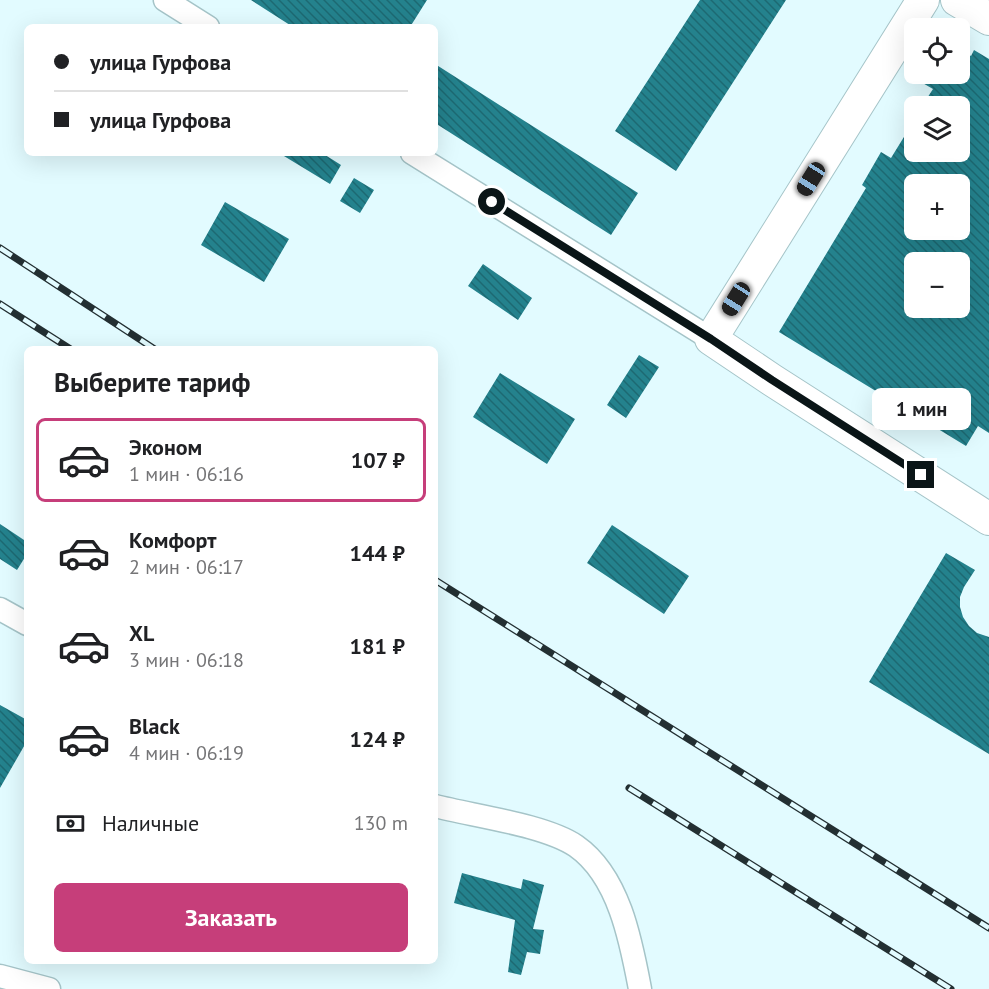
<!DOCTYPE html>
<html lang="ru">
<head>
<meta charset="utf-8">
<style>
  :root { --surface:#fff; --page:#f2f2f2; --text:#202124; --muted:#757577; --line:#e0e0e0; --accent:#c63e7a }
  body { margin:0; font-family:"PT Sans",sans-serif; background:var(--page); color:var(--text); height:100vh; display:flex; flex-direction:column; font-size:22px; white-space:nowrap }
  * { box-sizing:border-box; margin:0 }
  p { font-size:20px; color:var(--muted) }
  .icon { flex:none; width:33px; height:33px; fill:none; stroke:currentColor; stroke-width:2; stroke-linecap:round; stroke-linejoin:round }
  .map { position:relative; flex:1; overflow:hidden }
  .sheet { position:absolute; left:24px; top:346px; width:414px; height:618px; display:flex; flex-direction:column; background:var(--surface); border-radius:9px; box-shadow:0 6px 24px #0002 }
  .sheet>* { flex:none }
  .hud { position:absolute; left:24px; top:24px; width:414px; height:132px; border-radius:9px; box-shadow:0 6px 24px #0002; display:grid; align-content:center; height:132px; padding:0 30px; background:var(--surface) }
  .buttons { position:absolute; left:904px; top:18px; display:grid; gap:12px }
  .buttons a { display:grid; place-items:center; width:66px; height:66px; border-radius:9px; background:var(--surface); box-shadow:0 6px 24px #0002; font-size:30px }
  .end { position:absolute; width:27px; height:27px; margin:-14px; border:8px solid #0a1517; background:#fff; box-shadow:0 0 0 3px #fff }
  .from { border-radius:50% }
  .bubble { position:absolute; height:42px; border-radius:9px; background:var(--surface); box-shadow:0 6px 24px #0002; font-size:20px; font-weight:700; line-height:42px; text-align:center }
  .car { position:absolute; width:18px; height:36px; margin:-18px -9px; border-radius:8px; box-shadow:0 0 4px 2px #0007; background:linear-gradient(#222 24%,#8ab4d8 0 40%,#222 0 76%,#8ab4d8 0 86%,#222 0) }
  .hud b { display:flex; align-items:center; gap:21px; height:57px; font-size:22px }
  .hud b+b { border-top:2px solid var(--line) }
  .hud i { width:15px; height:15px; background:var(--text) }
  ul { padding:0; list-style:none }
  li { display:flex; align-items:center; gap:18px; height:84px; margin:0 12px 9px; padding:0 18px; border:3px solid transparent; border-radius:9px }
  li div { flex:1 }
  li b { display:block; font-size:22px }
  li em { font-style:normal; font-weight:700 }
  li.on { border-color:var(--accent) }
  li>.icon { width:54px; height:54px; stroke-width:1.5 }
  h2 { padding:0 30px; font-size:27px; line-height:72px }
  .pay { display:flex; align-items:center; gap:15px; height:66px; padding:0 30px; font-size:22px }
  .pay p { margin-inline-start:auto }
  .action { display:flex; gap:12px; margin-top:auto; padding:12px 30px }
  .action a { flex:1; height:69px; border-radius:9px; background:var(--accent); color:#fff; font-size:24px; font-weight:700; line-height:69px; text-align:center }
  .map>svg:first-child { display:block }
</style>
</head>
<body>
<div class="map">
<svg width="989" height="989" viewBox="0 0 989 989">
  <defs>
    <pattern id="building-back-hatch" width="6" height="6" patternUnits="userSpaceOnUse" patternTransform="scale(1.5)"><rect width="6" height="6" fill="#24828d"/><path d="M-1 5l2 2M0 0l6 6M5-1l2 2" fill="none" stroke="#1d6972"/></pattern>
  </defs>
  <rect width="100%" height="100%" fill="#e2fbff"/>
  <path fill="url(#building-back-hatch)" fill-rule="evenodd" d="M251,0H427L410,27H293Z
    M700,0H786L676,171L615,131Z
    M960,49L971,56L974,50L989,59V433L978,426L966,446L779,332L866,188L862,185L881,152L891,158L915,119V152H960V106H922L933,89L907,74H960ZM915,184H960V230H915ZM915,262H960V308H915Z
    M435,64L638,193L611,235L435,123Z
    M279,153H322L341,165L330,184Z
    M354,178L374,190L360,213L340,201Z
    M225,202L289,239L264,282L201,245Z
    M483,264L532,298L518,320L468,286Z
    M639,355L659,367L626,418L607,405Z
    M500,373L575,419L547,464L473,417Z
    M0,524L27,542V554L17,570L0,559Z
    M612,525L689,576L664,614L587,563Z
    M946,553L975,570L964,587L960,597V607L963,617L969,626L977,633L989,637V754L869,682Z
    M0,705L27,720V741L0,788Z
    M462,873L521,889L523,879L544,885L533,929L544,930L540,954L527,952L521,975L508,972L515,920L454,903Z"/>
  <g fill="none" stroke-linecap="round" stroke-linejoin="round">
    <g stroke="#a5c4c8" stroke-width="25">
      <path id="street" d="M165,0L208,27
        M412,153L711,339
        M0,609L27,624
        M435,806C474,816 545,825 576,846C619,876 631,941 640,989
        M0,976L49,989"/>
    </g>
    <g stroke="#a5c4c8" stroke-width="34">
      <path id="secondary" d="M923,0L711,339L772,380L989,519
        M957,0L989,19"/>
    </g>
    <use href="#street" stroke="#fff" stroke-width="22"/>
    <use href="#secondary" stroke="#fff" stroke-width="32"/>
    <g stroke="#232f32" stroke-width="7">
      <path id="rail" d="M0,248L156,350
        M0,304L72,350
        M435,580L989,928
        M629,788L951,989"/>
    </g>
    <use href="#rail" stroke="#e2fbff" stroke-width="4.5" stroke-dasharray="14" stroke-linecap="butt"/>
  </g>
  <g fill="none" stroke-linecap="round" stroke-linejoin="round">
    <path stroke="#0a1517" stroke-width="8" d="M492,202L711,339L772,380L921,475"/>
  </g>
</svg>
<div class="buttons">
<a><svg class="icon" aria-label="locate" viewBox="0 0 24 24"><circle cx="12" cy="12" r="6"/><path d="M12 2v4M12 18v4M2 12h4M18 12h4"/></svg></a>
<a><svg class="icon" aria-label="layers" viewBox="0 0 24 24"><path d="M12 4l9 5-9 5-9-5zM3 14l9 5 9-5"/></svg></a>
<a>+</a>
<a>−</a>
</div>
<i class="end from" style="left:492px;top:202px"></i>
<i class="end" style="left:921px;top:475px"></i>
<div class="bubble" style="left:872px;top:388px;width:99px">1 мин</div>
<i class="car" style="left:811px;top:179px;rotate:212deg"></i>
<i class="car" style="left:736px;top:299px;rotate:212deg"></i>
<div class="hud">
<b><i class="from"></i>улица Гурфова</b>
<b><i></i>улица Гурфова</b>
</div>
<section class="sheet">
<h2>Выберите тариф</h2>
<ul>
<li class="on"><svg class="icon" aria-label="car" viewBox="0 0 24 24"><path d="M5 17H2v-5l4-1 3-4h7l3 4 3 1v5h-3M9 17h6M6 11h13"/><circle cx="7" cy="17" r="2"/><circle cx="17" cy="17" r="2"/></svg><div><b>Эконом</b><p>1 мин · 06:16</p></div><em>107 ₽</em></li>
<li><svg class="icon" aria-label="car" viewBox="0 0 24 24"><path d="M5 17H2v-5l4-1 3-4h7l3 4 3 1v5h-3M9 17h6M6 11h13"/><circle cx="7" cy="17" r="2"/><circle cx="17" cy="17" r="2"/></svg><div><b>Комфорт</b><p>2 мин · 06:17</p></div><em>144 ₽</em></li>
<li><svg class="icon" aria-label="car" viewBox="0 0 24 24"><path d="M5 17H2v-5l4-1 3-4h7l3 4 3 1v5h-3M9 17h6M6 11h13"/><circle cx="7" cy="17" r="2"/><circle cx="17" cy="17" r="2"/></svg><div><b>XL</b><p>3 мин · 06:18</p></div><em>181 ₽</em></li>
<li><svg class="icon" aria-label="car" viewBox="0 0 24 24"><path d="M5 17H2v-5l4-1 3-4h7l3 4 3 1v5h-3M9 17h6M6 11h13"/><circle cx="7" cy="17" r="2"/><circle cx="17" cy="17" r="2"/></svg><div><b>Black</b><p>4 мин · 06:19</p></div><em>124 ₽</em></li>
</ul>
<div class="pay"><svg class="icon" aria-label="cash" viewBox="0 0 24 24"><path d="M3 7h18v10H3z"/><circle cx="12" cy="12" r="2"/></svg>Наличные<p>130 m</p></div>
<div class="action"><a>Заказать</a></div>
</section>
</div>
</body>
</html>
